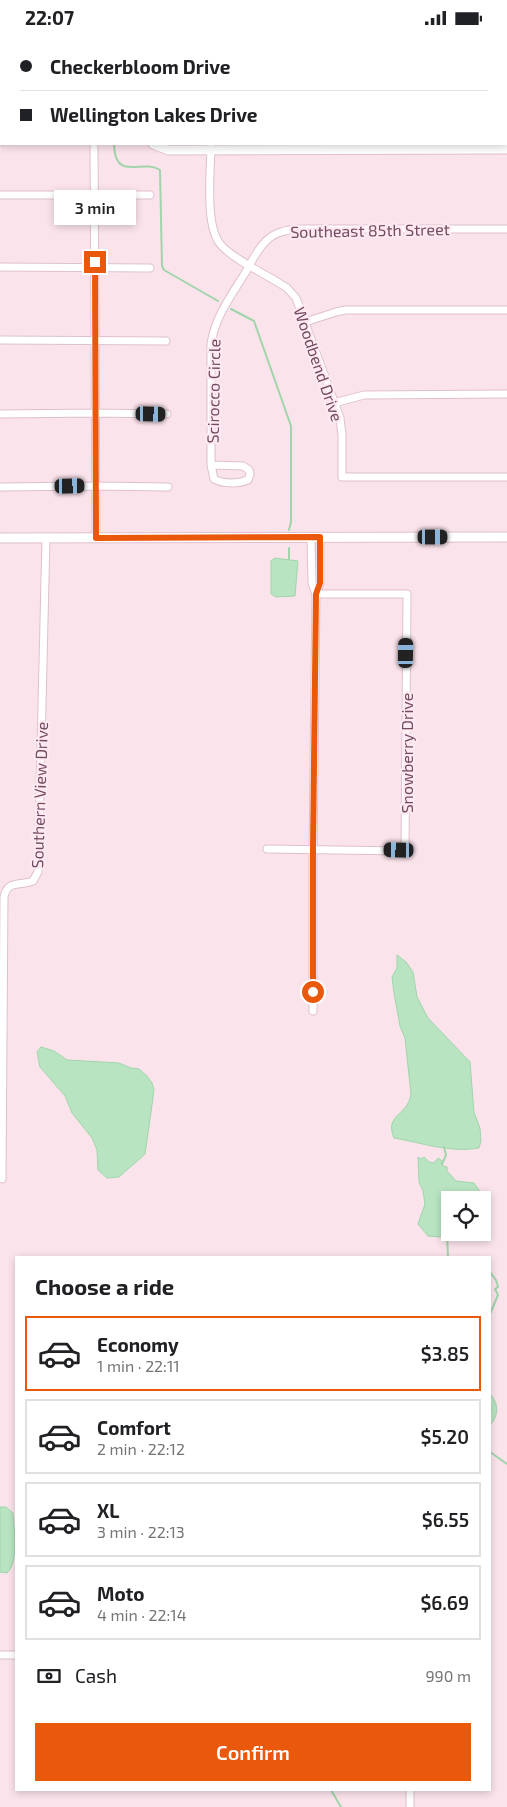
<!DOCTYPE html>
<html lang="en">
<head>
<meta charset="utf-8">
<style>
  :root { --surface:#fff; --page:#f2f2f2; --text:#202124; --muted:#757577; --line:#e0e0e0; --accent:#ea580c }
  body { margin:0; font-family:"Exo 2",sans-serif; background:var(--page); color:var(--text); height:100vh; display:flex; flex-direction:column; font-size:19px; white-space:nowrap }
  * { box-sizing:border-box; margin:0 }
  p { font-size:16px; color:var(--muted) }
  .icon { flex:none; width:28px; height:28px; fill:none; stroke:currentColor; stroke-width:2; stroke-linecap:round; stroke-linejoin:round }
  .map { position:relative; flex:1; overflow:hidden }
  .drawer { position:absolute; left:15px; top:1221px; width:476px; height:535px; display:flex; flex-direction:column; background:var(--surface); border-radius:0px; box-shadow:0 2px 8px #0003 }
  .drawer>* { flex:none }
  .top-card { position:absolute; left:0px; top:0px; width:508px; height:110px; box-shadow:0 2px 8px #0003; display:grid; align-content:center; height:110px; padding:0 20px; background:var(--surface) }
  .tools { position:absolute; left:441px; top:1156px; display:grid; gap:10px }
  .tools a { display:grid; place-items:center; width:50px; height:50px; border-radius:0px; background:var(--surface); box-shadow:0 2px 8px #0003; font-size:25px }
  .end { position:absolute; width:22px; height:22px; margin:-11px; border:6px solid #ea580c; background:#fff; box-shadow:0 0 0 2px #fff }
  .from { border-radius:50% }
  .bubble { position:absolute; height:35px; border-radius:0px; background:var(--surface); box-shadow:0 2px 8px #0003; font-size:16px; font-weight:600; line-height:35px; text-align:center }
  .car { position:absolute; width:15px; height:30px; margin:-15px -8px; border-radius:6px; box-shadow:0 0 4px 1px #0007; background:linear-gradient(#222 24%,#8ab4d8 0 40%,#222 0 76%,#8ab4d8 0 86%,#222 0) }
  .top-card b { display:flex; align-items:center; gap:18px; height:48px; font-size:19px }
  .top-card b+b { border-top:1px solid var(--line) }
  .top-card i { width:12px; height:12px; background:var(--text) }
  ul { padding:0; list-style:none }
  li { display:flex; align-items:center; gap:15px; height:75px; margin:0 10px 8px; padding:0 10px; border:2px solid var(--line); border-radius:0px }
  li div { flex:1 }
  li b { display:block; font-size:19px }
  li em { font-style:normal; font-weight:600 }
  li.on { border-color:var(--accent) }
  li>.icon { width:45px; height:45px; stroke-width:1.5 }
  h2 { padding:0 20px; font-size:22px; line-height:60px }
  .pay { display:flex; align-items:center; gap:12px; height:55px; padding:0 20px; font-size:19px }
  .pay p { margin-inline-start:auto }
  .primary-button { display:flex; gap:10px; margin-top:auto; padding:10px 20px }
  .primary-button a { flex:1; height:58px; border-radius:0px; background:var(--accent); color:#fff; font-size:20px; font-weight:600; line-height:58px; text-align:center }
  .status { display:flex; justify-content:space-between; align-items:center; height:35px; padding:0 25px; background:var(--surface); direction:ltr }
  .status svg { height:14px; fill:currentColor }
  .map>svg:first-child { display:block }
</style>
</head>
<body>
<div class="status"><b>22:07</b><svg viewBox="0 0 49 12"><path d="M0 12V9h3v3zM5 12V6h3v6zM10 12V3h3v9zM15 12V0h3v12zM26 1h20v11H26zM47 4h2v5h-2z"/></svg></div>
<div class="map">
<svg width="507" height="1772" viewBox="0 0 507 1772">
  <rect width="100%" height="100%" fill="#fbe3eb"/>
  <path fill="#b9e4c2" stroke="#a0d5ab" d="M41,0H123V1H41Z
    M275,523L298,526L295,561L276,562L271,559V526Z
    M397,920L406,927L413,937L417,962L428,983L470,1027L474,1077L480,1093L481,1106L479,1113C449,1118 423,1108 394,1103C384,1079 408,1081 411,1059L405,1003L400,991L394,958L392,942L397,933Z
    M41,1012L54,1016L67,1025L119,1028L131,1033L139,1034L147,1041L152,1048L154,1055L151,1077L145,1119L119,1142L107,1143L98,1135L97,1115L92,1103L72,1078L65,1061L40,1032L37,1017Z
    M418,1122L421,1124L424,1122L429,1127L434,1128L438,1123L441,1125L443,1131L447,1132V1136L456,1146L474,1148L479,1155L480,1162L479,1165H450V1198H451L441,1202L428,1201L418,1189L425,1169L423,1156L419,1147Z
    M490,1359C499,1369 499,1380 490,1390Z
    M0,1472H6L13,1478C14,1495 19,1527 7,1538L0,1537Z"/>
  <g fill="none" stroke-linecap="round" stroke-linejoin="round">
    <path stroke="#a0d5ab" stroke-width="2" d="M114,109C115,148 142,123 160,135L162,231L164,235L218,266
      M231,274L254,286L291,391V487L289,495
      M289,513V524
      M442,1129L446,1120L444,1112
      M447,1198L448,1222
      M490,1237L496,1245L498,1252L495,1254L498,1260L490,1279
      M490,1417L507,1429
      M331,1755L341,1772"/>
    <g stroke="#dfc0ce" stroke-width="9">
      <path id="minor" d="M210,0V1
        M292,0V1
        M451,0V1
        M372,1V0
        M0,107H1
        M94,109L96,503
        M211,109C211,135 204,191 221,210C233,224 263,238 279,248L287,253L296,263L340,383L342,400V442H507
        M0,160H150
        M0,232L150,233
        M305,287L336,277L346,275H507
        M0,305L166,306
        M334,368L364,360L507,359
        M0,379L95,378L167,379
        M211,430L243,431L249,435L250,439L248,445C238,449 223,449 214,444L211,430V309C215,281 233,258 247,235C252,225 258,214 266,206C275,197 286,195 298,194H507
        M0,452L96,451L168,452
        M311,502L312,548L316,559
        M267,814L405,816L407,559H316
        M313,976V820L316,559L320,548V503
        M2,1144L4,862C7,845 20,851 33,846L38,837L46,503
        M0,1620H16
        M410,1772V1755"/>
    </g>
    <g stroke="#dfc0ce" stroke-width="11">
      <path id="tertiary" d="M506,98H507
        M153,109L168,115L507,114
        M0,503L507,502"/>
    </g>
    <use href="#minor" stroke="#fff" stroke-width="7"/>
    <use href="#tertiary" stroke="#fff" stroke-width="9"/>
  </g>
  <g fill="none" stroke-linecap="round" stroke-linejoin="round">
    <path stroke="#ea580c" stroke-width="6" d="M95,227L96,503L320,502V548L316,559L313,814V957"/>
  </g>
  <g text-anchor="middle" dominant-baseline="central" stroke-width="4.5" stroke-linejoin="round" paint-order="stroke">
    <g font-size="16" fill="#724a61" stroke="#fee9f0">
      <text transform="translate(370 195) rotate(-1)">Southeast 85th Street</text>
      <text transform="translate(319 329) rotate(71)">Woodbend Drive</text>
      <text transform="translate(213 356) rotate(-89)">Scirocco Circle</text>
      <text transform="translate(406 718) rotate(-90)">Snowberry Drive</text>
      <text transform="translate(39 760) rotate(-88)">Southern View Drive</text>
    </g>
  </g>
</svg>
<div class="tools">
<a><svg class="icon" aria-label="locate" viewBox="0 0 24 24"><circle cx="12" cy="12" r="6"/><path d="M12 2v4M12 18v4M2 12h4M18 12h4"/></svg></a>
</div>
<i class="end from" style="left:313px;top:957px"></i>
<i class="end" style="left:95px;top:227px"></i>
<div class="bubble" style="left:54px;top:155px;width:82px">3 min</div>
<i class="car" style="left:151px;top:379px;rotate:91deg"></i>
<i class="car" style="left:70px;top:451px;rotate:89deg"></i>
<i class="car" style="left:433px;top:502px;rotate:90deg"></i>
<i class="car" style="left:406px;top:618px;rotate:1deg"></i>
<i class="car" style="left:399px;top:815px;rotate:271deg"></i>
<div class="top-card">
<b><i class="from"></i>Checkerbloom Drive</b>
<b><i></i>Wellington Lakes Drive</b>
</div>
<section class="drawer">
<h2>Choose a ride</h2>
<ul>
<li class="on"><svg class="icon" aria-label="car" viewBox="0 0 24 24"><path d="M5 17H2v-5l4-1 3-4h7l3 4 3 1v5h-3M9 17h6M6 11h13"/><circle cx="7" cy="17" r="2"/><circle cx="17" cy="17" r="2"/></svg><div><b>Economy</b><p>1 min · 22:11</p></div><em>$3.85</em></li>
<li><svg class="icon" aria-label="car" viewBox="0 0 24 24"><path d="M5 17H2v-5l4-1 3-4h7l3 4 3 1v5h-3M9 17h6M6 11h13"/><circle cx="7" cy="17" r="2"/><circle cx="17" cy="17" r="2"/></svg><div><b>Comfort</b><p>2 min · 22:12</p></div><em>$5.20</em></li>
<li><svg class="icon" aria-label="car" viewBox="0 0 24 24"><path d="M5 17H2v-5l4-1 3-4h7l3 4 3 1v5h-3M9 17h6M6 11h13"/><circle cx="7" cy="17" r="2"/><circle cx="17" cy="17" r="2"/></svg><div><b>XL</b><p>3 min · 22:13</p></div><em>$6.55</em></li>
<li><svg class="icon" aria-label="car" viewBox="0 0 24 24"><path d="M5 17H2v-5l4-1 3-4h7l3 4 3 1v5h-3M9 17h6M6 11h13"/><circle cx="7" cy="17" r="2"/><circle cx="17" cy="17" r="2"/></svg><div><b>Moto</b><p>4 min · 22:14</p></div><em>$6.69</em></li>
</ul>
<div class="pay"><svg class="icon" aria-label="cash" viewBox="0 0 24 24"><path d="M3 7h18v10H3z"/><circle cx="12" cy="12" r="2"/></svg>Cash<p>990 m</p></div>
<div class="primary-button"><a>Confirm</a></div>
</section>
</div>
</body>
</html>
